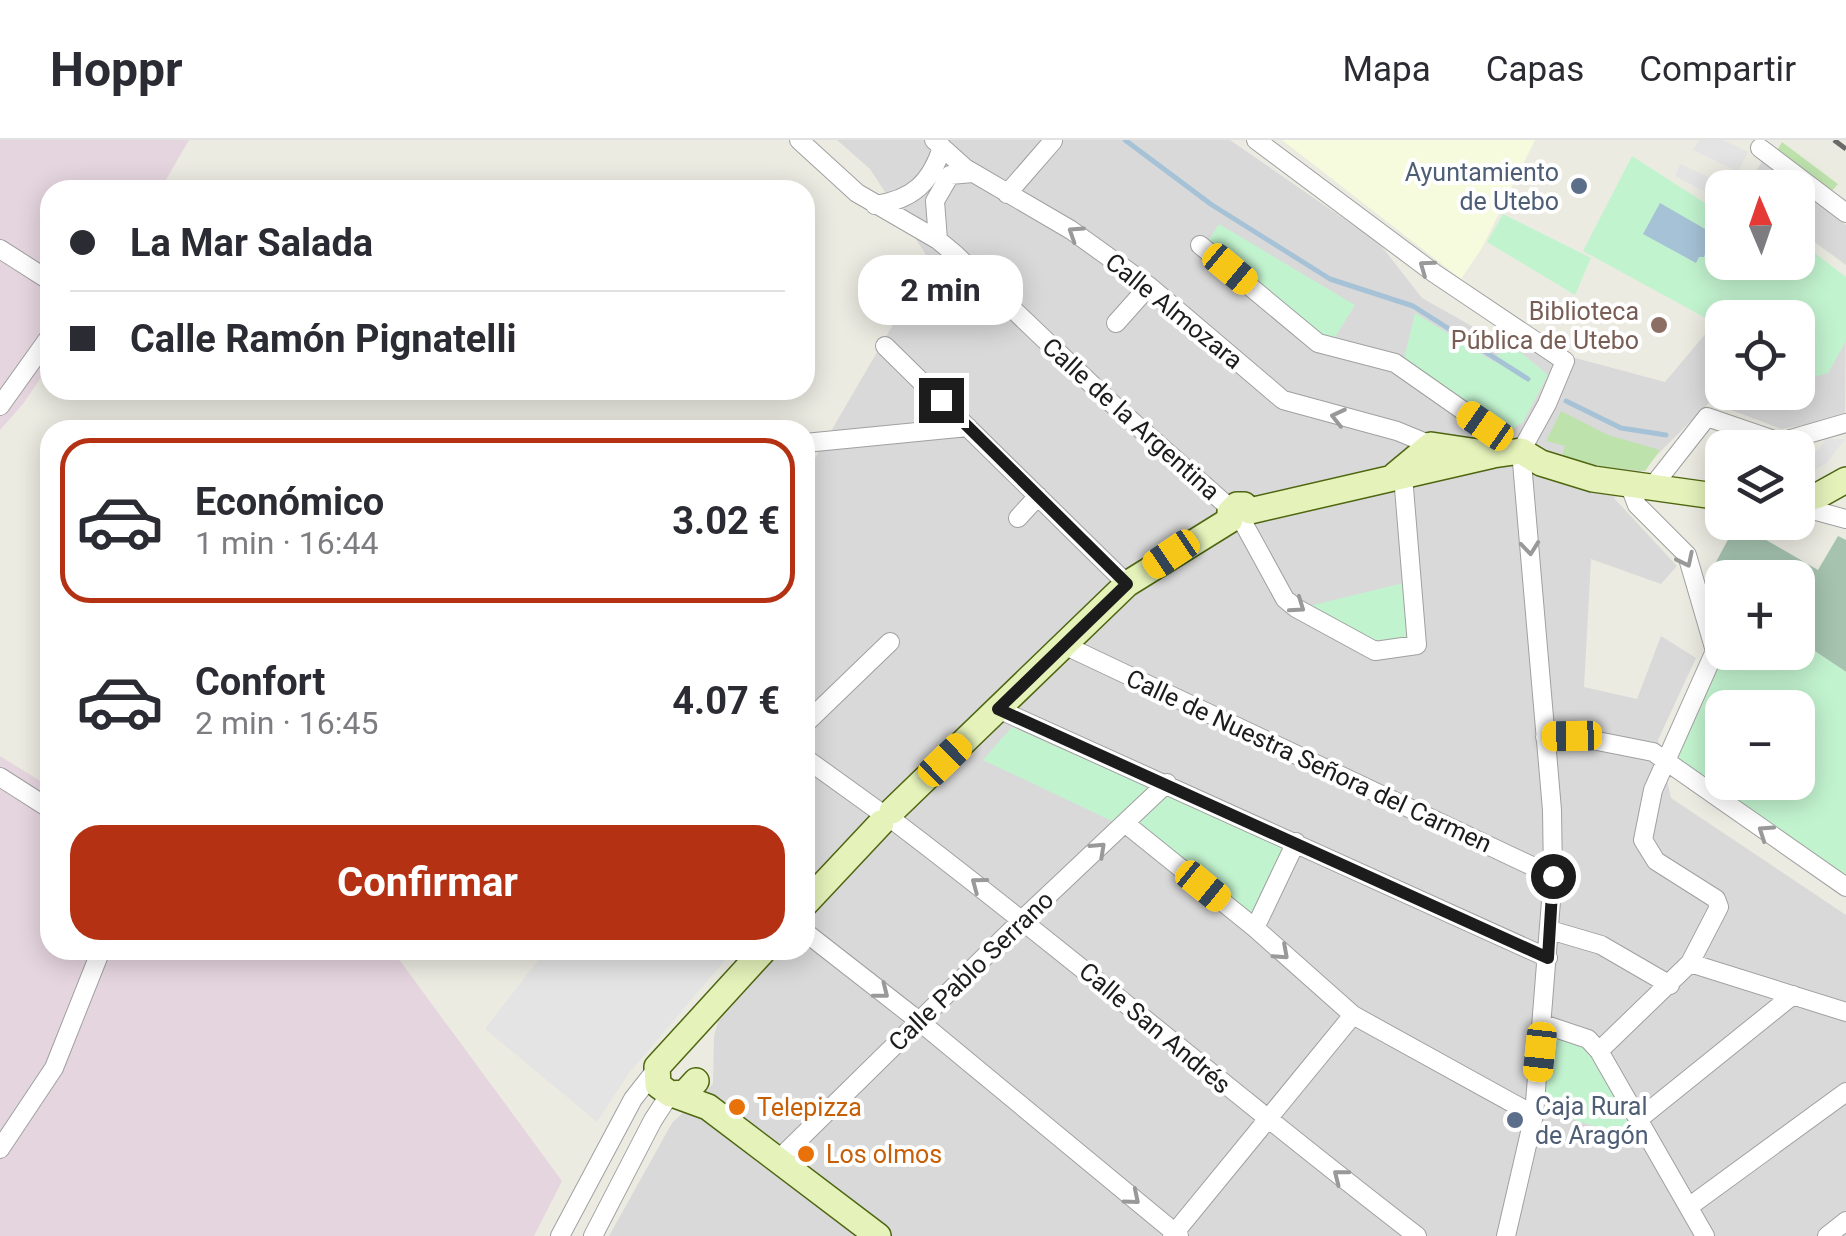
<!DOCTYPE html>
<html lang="es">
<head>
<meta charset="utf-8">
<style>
  :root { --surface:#fff; --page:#f7f7f7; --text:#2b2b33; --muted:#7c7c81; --line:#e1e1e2; --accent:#b43113 }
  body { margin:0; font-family:Roboto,sans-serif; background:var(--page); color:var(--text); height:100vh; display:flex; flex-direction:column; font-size:38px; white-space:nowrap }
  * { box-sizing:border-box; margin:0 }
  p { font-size:32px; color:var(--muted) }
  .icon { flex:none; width:55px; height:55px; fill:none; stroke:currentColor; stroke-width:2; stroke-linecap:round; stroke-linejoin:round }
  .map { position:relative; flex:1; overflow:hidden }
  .side { position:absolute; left:40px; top:280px; width:775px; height:540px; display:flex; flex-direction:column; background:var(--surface); border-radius:30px; box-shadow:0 5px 25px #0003 }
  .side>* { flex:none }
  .banner { position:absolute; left:40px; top:40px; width:775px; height:220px; border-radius:30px; box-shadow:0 5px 25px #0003; display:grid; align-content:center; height:220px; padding:0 30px; background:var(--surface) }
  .needle { width:65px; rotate:358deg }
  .tools { position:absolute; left:1705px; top:30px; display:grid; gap:20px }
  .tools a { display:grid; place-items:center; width:110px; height:110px; border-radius:20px; background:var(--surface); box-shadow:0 5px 25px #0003; font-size:50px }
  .end { position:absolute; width:45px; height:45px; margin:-22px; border:12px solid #1c1c1c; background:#fff; box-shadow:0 0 0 5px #fff }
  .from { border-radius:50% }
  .bubble { position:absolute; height:70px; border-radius:30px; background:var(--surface); box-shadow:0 5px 25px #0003; font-size:32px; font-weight:700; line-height:70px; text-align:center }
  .car { position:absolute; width:30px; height:60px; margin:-30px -15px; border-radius:12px; box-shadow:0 0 8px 2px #0007; background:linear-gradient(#f5c518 24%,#345 0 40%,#f5c518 0 76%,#345 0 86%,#f5c518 0) }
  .banner b { display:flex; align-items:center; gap:35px; height:95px; font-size:38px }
  .banner b+b { border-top:2px solid var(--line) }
  .banner i { width:25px; height:25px; background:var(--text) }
  ul { padding:18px 0 0; list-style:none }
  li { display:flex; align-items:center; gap:30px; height:165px; margin:0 20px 15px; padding:0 10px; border:5px solid transparent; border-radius:30px }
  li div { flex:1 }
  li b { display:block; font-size:38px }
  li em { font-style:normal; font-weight:700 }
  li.active { border-color:var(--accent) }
  li>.icon { width:90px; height:90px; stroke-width:1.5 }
  .cta { display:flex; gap:20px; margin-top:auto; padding:20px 30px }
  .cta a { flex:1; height:115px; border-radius:30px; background:var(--accent); color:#fff; font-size:40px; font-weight:700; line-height:115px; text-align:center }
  header { display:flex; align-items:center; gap:60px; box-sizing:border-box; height:140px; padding:0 50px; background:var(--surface); border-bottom:2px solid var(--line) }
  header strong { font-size:48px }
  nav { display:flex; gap:55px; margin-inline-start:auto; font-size:35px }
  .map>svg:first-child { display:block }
</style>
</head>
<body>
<header>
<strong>Hoppr</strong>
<nav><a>Mapa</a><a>Capas</a><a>Compartir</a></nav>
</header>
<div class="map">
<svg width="1846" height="1096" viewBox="0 0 1846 1096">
  <rect width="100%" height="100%" fill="#ecebe2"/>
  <path fill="#dad9d9" d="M837,0H1230L1379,103L1422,158L1486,194L1665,242L1723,173L1722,252H1798V216L1846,171L1845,277L1781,289L1710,262L1614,358L1677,426L1661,444L1591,419L1584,547L1637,559L1661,496L1696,518L1658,600L1671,658L1846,775V1096H609L672,983L713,944L714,896L735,819L727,810H805V319L816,317L930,121L870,29Z
    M1762,22H1763L1796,47H1745Z
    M1798,48L1846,85V125L1798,90Z"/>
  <path fill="#e5d5df" d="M0,0H189L160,50H50V224L23,264L0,290Z
    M0,616L50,647V810H392L562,1041L534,1096H0Z"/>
  <path fill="#f5fbdc" d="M1282,0H1535L1482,108L1461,139Z"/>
  <path fill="#bde2ac" d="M1782,2L1838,44L1830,53L1776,12Z
    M1561,271L1608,295L1660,310L1645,331L1605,327L1562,316L1565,306L1546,301Z"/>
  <path fill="#a5c3af" d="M1737,383L1818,430L1838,396L1846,400V532L1798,500V438H1722V450L1714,444L1710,433Z"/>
  <path fill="#c2f3cf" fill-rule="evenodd" d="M1632,16L1722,74V122H1798V100L1846,137V201L1828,233L1814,237L1798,228V178H1722V187L1583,111Z
    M1503,74L1591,118L1575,155L1487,102Z
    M1219,84L1355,165L1332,202L1320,198L1206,104Z
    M1415,173L1494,222L1507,201L1548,235L1523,282L1506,293L1403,223Z
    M1408,442L1414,497L1377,501L1309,466Z
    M1714,444L1722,450V512H1798V500L1846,532V740L1686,634L1676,617L1721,517ZM1722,568H1798V642H1722Z
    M1012,587L1283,705L1253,779L1114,682L983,620Z
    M1543,884L1588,899L1653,1004L1535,968Z"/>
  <path fill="#e4e4e4" d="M1699,0H1723L1748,12L1738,32L1693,10Z
    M1680,24L1730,47L1722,48V61L1675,36Z
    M1826,299H1845L1827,323L1798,340V324L1819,309Z
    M546,810H734L629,933L597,982L485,889Z"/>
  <path fill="#a6c2d6" d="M1660,63L1712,93L1704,117H1699L1696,123L1643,94Z"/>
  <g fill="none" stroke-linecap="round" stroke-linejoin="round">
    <path stroke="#a6c2d6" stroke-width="5" d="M1125,0L1212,65L1330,139L1413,166L1528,239
      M1566,261L1621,288L1666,295"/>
    <g stroke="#a0a0a0" stroke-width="20">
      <path id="street" d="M799,0L857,53L938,100L956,115L1108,260L1231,369
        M934,0L965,28L1071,90L1149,146L1283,260L1397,291L1431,305
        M1256,0L1434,133L1565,221L1547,264L1521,311L1552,670L1553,736L1534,975L1506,1096
        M1760,8L1846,73
        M1007,54L1053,1
        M875,65C912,60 931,43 942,7
        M938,100L935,61L950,35L973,33
        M1200,105L1318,203L1395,223L1485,286L1493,315
        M0,109L50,141
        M1116,183L1149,146
        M885,206L1127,444
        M0,266L50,196
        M805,303L968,287
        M1652,347L1707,277L1780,302L1846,283
        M1798,366L1846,379
        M1018,378L1038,356
        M1245,386L1285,459L1296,468L1375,511L1417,505L1403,336
        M1064,505L1553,736
        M998,569L1548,818
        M805,584L890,502
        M1545,597L1572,596L1653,612L1846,747
        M805,618L880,672
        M0,637L50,669
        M894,681C1071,815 1240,960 1417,1096
        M1126,684L1255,788L1353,875L1534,975
        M1255,788L1296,702
        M1550,790L1601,805L1670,845
        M805,792L919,881L1179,1096
        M1690,823L1846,872
        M1543,884L1588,899L1599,911L1705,1096
        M1599,911L1690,823L1719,767L1716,759L1656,721L1643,700L1653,650L1715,511L1687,415L1637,365L1629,344
        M1639,979L1793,855
        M0,1009L54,928L101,810
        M778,1020L1023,779L1167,643
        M1690,1066L1846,952
        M560,1096L633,959L655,931
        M593,1096L653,980L670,954
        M1172,1096L1353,875
        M1827,1096L1846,1081"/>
    </g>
    <g stroke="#4d660f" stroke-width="28">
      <path id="secondary" d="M1395,335L1431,305L1478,312
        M1798,361L1819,355L1846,340
        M1230,380V372L1237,365H1244L1250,371L1493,315L1521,311L1541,323L1593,339L1722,357
        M892,671L1127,444L1230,380
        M805,764L881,683
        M696,941L685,953L670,954L658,945L657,927L764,810
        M675,955L708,967L878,1096"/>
    </g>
    <use href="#street" stroke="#fff" stroke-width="18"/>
    <use href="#secondary" stroke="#e5f2ba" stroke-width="25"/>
    <path stroke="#6a6a6a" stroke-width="5" stroke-dasharray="20 20" stroke-linecap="butt" d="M1834,0L1846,9"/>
  </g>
  <defs><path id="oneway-chevron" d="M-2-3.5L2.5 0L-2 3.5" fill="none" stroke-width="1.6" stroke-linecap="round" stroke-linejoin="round" transform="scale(2.5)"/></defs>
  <g stroke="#999">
    <use href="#oneway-chevron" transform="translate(1075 93) rotate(-147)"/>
    <use href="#oneway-chevron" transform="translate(1426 127) rotate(-144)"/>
    <use href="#oneway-chevron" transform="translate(1338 277) rotate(-167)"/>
    <use href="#oneway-chevron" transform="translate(1530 408) rotate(84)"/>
    <use href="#oneway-chevron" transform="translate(1686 420) rotate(64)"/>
    <use href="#oneway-chevron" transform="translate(1298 466) rotate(35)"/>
    <use href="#oneway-chevron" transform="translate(1765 692) rotate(-146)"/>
    <use href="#oneway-chevron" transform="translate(1099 709) rotate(-43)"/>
    <use href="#oneway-chevron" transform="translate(978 744) rotate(-143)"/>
    <use href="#oneway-chevron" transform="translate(1282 813) rotate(42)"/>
    <use href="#oneway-chevron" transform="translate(882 852) rotate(38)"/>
    <use href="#oneway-chevron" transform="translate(1340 1036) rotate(-142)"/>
    <use href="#oneway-chevron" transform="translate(1133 1058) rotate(40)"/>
  </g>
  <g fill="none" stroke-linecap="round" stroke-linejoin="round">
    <path stroke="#1c1c1c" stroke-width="12" d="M941,260L1127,444L998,569L1548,818L1553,736"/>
  </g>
  <g fill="#5c6f8a" stroke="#fff" stroke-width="4">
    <circle cx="1579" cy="46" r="10"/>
    <circle cx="1515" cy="980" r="10"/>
  </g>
  <circle fill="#8d6e63" stroke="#fff" stroke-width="4" cx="1659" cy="185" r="10"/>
  <g fill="#e8710a" stroke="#fff" stroke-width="4">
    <circle cx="737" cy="967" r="10"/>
    <circle cx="806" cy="1014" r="10"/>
  </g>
  <g text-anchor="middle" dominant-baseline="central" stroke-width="8" stroke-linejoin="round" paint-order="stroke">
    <g font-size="25" fill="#4e5e75" stroke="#fff" text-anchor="end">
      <text x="1559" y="32">Ayuntamiento<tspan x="1559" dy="29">de Utebo</tspan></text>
      <text x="1535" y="966" text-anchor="start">Caja Rural<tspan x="1535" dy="29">de Aragón</tspan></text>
    </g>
    <g font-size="25" fill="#1c1c1c" stroke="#fff">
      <text transform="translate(1174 171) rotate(39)">Calle Almozara</text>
      <text transform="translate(1131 279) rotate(42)">Calle de la Argentina</text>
      <text transform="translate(1309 621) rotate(25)">Calle de Nuestra Señora del Carmen</text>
      <text transform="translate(971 831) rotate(-44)">Calle Pablo Serrano</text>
      <text transform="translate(1155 888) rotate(40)">Calle San Andrés</text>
    </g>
    <g font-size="25" fill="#785e54" stroke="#fff" text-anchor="end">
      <text x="1639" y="171">Biblioteca<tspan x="1639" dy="29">Pública de Utebo</tspan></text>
    </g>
    <g font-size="25" fill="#c56008" stroke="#fff" text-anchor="start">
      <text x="757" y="967">Telepizza</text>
      <text x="826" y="1014">Los olmos</text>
    </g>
  </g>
</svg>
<div class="tools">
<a><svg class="needle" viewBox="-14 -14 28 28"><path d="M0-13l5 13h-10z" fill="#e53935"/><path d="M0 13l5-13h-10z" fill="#7c7c81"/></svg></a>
<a><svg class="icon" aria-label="locate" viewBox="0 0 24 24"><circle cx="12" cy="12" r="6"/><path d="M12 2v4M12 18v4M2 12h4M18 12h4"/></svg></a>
<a><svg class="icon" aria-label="layers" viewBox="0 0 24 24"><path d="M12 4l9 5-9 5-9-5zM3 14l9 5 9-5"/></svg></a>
<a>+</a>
<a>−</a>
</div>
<i class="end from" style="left:1553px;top:736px"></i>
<i class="end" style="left:941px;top:260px"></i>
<div class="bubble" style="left:858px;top:115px;width:165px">2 min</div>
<i class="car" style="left:1230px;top:129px;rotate:130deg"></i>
<i class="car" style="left:1485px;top:286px;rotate:305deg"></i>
<i class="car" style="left:1171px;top:414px;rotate:236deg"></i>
<i class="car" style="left:1572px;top:596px;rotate:269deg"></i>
<i class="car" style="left:945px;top:620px;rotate:46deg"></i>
<i class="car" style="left:1203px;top:746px;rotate:129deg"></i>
<i class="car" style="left:1540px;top:912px;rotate:186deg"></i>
<div class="banner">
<b><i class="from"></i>La Mar Salada</b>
<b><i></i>Calle Ramón Pignatelli</b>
</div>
<section class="side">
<ul>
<li class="active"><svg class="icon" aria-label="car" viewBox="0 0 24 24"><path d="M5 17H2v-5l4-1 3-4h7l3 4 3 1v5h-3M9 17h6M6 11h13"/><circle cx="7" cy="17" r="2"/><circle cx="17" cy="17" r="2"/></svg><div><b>Económico</b><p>1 min · 16:44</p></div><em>3.02 €</em></li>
<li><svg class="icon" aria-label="car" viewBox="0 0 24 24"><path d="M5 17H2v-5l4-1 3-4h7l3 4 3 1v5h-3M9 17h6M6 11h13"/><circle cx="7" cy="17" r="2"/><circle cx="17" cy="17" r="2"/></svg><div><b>Confort</b><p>2 min · 16:45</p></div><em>4.07 €</em></li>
</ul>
<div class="cta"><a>Confirmar</a></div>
</section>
</div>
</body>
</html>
